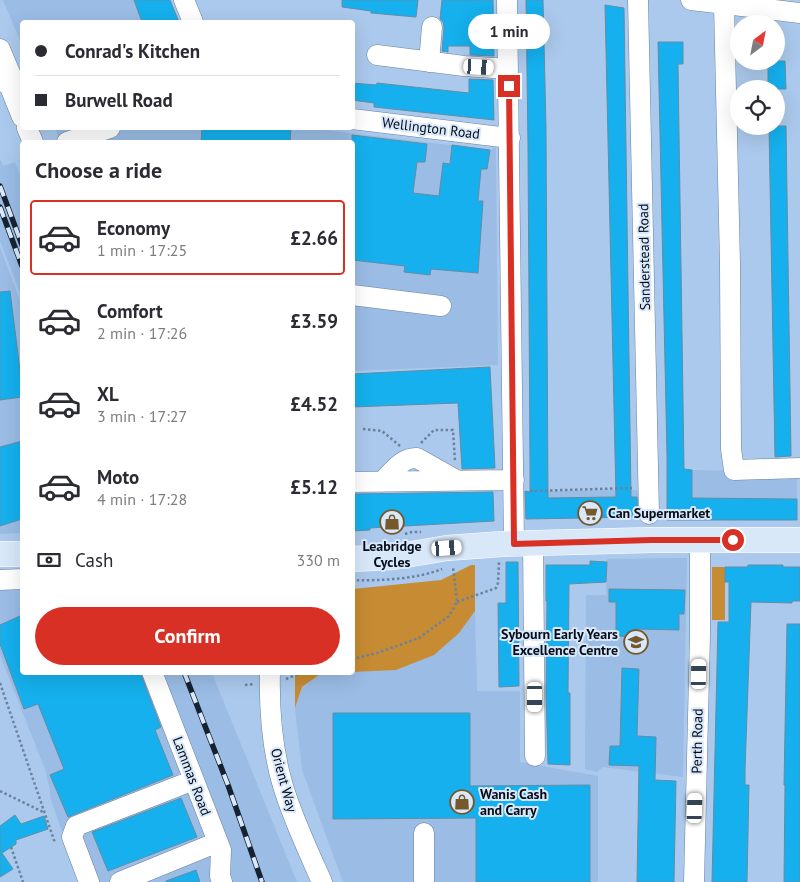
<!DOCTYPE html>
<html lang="en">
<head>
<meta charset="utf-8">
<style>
  :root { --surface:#fff; --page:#f7f7f7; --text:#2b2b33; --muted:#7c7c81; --line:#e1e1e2; --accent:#d93025 }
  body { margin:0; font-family:"PT Sans",sans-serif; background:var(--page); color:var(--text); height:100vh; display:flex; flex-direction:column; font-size:19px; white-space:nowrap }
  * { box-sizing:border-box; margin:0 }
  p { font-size:16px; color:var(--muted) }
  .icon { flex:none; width:28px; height:28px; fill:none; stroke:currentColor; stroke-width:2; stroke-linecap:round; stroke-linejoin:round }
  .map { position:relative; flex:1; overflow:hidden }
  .side { position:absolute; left:20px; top:140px; width:335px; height:535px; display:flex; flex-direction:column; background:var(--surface); border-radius:5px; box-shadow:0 5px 20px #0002 }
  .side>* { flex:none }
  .hud { position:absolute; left:20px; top:20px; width:335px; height:110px; border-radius:5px; box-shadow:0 5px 20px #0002; display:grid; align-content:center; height:110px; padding:0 15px; background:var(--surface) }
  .needle { width:32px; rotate:32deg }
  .tools { position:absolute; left:730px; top:15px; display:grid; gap:10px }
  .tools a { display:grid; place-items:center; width:55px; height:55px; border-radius:50%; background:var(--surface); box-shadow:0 5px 20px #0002; font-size:25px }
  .end { position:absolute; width:22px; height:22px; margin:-11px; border:6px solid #d93025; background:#fff; box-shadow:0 0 0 2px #fff }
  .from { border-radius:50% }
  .bubble { position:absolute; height:35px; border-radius:18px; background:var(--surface); box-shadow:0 5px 20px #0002; font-size:16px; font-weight:700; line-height:35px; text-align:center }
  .car { position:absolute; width:15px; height:30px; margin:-15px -8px; border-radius:6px; box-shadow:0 0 4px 1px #0007; background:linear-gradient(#fff 24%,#345 0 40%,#fff 0 76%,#345 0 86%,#fff 0) }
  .hud b { display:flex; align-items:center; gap:18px; height:48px; font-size:19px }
  .hud b+b { border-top:1px solid var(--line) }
  .hud i { width:12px; height:12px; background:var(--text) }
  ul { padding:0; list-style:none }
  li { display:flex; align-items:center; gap:15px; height:75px; margin:0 10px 8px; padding:0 5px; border:2px solid transparent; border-radius:5px }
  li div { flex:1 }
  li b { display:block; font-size:19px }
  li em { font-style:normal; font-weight:700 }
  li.active { border-color:var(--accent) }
  li>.icon { width:45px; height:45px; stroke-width:1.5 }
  h2 { padding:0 15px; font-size:22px; line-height:60px }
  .pay { display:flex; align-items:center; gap:12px; height:55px; padding:0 15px; font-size:19px }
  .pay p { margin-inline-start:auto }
  .action { display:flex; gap:10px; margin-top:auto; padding:10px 15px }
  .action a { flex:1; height:58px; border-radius:30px; background:var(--accent); color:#fff; font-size:20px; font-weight:700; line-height:58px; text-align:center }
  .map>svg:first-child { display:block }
</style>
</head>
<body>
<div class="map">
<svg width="800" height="882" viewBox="0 0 800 882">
  <rect width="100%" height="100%" fill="#abc9ec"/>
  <path fill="#9abce5" d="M3,0H170L178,22H22V45Z
    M55,128H309L490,150L496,147L498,365L353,371L352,142H60Z
    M0,159L3,166L15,162L22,180V298L0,241Z
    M0,247L22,306V533L0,534Z
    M692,470L797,472V520H692Z
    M638,490V517L524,519V491Z
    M687,558L683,777L603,767L597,772L585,769L586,595H606L607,559Z
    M0,582H22V672L212,673L297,882H79L50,797V791L45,769L0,655Z
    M475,611L477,691H520V762L598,776V882H343L302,770L295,708L302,688L322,673L396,670L459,633Z"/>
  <path fill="#c78b33" d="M471,565H475V611L459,633L434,655L396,670L353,672V589L441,580Z
    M712,567H725V620H712Z
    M295,673V672L339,673H322L302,687L295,708Z"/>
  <path fill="#15b0ed" stroke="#628da5" d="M134,0H170L179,22H142Z
    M342,0H418L416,17L371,13V11L342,7Z
    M442,0H493L494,56L470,55V46H448V52L442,51L444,28L443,22L440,19Z
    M526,0H543L546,128L548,498L616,497L605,5L624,8L631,497H637L638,517L526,519L525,491L530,492V463L528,146Z
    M658,42H683V64H678L684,469L692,470V498L797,499V520H667V455Z
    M768,61H785L786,89H768Z
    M469,79L493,80L494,120L374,107V103L352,100V83L376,85L377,83L469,93Z
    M769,126H786L791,456L775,457Z
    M202,128H283L291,129L290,142H201Z
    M352,135L427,144L425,162H417L413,193L439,196L443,163L450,164L452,145L490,150L487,169H481L478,201H483L478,273L431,269L430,275L404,272L405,266L352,260Z
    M10,291L22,386V397L0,400V292Z
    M490,367L495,468L462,469L458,403L352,407V374Z
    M22,441V519L0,526V447Z
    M493,492L494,521L370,528V530L352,531V494Z
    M590,561L607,562L606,582L569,584L568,693H570V765L548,764L546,693L547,601H546V565H590Z
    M506,562H518L519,686L499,687L498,603H506Z
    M748,565H783V567H800V601H792V603L751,602L745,770V785H749L747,882H712L718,622H729V582H725V567H748Z
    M609,589L685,590L684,614H679V630L635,629V637L616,636V602H609Z
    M22,615V672H140L161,727L155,730L173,775L68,817L50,775L64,769L38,704L24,709L0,644V625Z
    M787,624H800V882H784L785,785H784Z
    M622,668L639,669L637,736L656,737L655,780L676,781L674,882H637L639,766L609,765L610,746H620Z
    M333,713H470V786L590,785V882H476V818L333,819Z
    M181,798L197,837L108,871L92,832Z
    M15,815L21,824L44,816L48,829L16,840V844L2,853L13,869L0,877V826Z
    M196,870L200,882H166V881Z"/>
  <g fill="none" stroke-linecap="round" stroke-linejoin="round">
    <g stroke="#6883a4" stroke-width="21">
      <path id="minor" d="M184,0L193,22
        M507,0L514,544
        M638,0L649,514
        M691,0L800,13
        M724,4L730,264L731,449L734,470L800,468
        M0,49L13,80L12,82
        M377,55L464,66L508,69
        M429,62L432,27
        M0,72L4,81L10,87L22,117
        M352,119L510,138
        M27,128L33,142
        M67,142L110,128
        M352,295L441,306
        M352,482L514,480
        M382,482C392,472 402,457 417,458L456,480
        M533,543L535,756
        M0,580L22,579
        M152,672L221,850L220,876L222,882
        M270,672C269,711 272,749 283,786C293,819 308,851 322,882
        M424,833V882
        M89,882L72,837L76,826L194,780
        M120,882L218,842
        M694,882L700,635V540"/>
    </g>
    <g stroke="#fff" stroke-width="26">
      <path id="major" d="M0,554H22
        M352,559L394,557L447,548L502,544L651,540H800"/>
    </g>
    <path stroke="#6c829c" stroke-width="2.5" stroke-dasharray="2.5 2.5" stroke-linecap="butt" d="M363,429L382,431L400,446
      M421,443L434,430H453L455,461
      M530,491L632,488
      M405,534L412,532H421
      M352,580C380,581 417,579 442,569
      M457,602L496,588L498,583L499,562
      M352,659L377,653L419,638L449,616L457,602L453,567
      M286,679L303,672
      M0,683L55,843
      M245,685L254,684
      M0,791L43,812
      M11,847L23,882"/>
    <use href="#minor" stroke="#fff" stroke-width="20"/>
    <use href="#major" stroke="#d9e8f9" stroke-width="25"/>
    <g stroke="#172231" stroke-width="5.5">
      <path id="rail" d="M0,186L22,245
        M0,207L22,266
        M184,672L228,785L262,882"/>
    </g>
    <use href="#rail" stroke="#d9e8fa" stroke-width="4" stroke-dasharray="11" stroke-linecap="butt"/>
  </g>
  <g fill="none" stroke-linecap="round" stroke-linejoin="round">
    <path stroke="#d93025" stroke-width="6" d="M509,86L514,544L651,540H733"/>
  </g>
  <defs>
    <g id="supermarket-ring" transform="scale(1.25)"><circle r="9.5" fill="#d9e8fa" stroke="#77582d" stroke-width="1.5"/><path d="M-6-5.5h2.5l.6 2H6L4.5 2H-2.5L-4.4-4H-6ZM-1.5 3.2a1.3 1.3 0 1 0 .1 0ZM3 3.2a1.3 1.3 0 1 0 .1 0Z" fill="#77582d"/></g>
    <g id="shop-ring" transform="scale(1.25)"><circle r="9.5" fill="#d9e8fa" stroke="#77582d" stroke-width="1.5"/><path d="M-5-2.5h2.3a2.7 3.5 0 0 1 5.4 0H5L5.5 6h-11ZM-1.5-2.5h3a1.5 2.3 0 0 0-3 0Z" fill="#77582d"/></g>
    <g id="school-ring" transform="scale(1.25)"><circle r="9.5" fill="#d9e8fa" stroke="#77582d" stroke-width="1.5"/><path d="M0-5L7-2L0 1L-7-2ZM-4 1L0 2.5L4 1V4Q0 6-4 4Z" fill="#77582d"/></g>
  </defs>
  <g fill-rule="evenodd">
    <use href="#supermarket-ring" x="590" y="513"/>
    <use href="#shop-ring" x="392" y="522"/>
    <use href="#school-ring" x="636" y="642"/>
    <use href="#shop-ring" x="462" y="802"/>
  </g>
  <g text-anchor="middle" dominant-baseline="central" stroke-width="4" stroke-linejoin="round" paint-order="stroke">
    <g font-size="14" fill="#040c18" stroke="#d9e8fa">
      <text transform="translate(431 128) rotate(7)">Wellington Road</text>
      <text transform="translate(644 257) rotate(-91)">Sanderstead Road</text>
      <text transform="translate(697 741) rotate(-89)">Perth Road</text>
      <text transform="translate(192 776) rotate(69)">Lammas Road</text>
      <text transform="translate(284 780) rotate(75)">Orient Way</text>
    </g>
    <g font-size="14" font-weight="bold" fill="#040c18" stroke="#d9e8fa" text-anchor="start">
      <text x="608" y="513">Can Supermarket</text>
      <text x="392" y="546" text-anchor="middle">Leabridge<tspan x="392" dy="16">Cycles</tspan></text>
      <text x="618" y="634" text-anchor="end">Sybourn Early Years<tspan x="618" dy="16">Excellence Centre</tspan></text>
      <text x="480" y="794">Wanis Cash<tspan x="480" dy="16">and Carry</tspan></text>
    </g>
  </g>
</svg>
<div class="tools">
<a><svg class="needle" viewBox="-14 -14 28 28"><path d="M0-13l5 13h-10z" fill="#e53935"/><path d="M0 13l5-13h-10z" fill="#7c7c81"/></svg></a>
<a><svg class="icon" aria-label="locate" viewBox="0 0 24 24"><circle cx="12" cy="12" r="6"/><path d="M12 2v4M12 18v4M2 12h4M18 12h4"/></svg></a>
</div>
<i class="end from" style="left:733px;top:540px"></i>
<i class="end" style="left:509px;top:86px"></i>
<div class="bubble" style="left:468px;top:14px;width:82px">1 min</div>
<i class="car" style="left:479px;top:67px;rotate:93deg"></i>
<i class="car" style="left:447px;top:548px;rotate:86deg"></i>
<i class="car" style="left:699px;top:674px;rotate:1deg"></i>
<i class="car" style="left:535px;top:697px;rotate:180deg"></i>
<i class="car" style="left:695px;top:808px;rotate:2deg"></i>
<div class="hud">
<b><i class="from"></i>Conrad's Kitchen</b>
<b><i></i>Burwell Road</b>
</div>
<section class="side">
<h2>Choose a ride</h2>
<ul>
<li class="active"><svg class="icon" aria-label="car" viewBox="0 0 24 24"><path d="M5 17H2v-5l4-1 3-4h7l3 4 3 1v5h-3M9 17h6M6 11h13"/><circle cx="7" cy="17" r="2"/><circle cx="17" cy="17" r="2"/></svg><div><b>Economy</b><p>1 min · 17:25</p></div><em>£2.66</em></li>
<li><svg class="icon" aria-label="car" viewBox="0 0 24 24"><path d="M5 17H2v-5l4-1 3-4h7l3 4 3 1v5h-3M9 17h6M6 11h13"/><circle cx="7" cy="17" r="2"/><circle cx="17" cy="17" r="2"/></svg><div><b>Comfort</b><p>2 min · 17:26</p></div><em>£3.59</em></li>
<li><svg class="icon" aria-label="car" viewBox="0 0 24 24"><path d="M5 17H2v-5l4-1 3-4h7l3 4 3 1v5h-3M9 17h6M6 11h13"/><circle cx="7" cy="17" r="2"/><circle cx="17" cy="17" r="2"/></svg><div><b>XL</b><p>3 min · 17:27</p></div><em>£4.52</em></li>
<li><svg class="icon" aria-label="car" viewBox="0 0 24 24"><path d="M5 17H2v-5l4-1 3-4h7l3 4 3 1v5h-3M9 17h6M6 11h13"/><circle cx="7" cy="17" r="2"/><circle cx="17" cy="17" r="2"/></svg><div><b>Moto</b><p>4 min · 17:28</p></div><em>£5.12</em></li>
</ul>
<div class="pay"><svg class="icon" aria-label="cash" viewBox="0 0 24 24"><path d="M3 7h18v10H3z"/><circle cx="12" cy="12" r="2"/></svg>Cash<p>330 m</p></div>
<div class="action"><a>Confirm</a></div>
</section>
</div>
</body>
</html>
